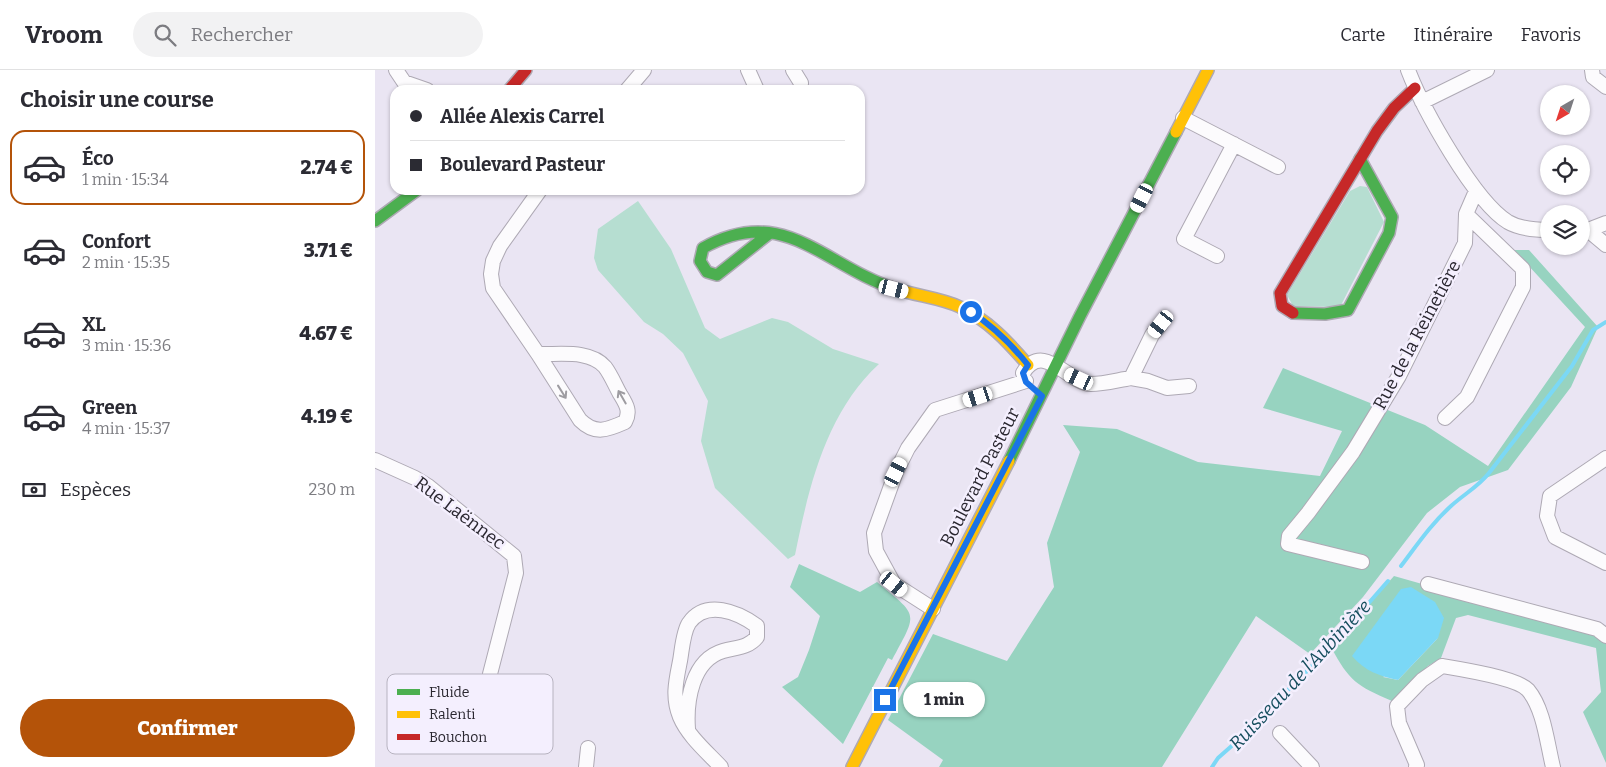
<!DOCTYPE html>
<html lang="fr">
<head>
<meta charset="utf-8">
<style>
  :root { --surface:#fff; --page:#f2f2f3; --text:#2b2b33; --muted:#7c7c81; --line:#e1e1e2; --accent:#b45309 }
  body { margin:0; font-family:Bitter,serif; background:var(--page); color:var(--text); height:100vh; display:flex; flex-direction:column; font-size:19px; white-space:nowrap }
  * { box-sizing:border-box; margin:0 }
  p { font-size:16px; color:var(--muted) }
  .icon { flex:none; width:28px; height:28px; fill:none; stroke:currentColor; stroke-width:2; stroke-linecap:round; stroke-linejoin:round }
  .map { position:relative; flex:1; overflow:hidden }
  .details { display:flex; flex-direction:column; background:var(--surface); width:375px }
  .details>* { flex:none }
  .top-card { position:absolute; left:15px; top:15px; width:475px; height:110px; border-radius:15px; box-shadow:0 1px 4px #0004; display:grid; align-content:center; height:110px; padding:0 20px; background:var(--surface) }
  .needle { width:32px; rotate:219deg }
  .fabs { position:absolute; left:1165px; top:15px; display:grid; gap:10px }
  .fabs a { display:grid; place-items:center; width:50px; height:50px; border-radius:50%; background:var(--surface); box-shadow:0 1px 4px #0004; font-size:25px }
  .end { position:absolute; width:22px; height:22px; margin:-11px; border:6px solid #1a73e8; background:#fff; box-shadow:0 0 0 2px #fff }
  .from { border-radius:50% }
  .bubble { position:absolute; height:35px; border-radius:18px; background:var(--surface); box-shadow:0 1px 4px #0004; font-size:16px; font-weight:800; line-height:35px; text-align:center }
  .car { position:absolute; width:15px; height:30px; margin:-15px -8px; border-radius:6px; box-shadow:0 0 4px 1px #0007; background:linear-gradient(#fff 24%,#345 0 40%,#fff 0 76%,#345 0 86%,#fff 0) }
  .top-card b { display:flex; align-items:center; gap:18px; height:48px; font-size:19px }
  .top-card b+b { border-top:1px solid var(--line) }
  .top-card i { width:12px; height:12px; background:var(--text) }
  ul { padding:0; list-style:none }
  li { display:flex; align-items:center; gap:15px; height:75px; margin:0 10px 8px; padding:0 10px; border:2px solid transparent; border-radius:15px }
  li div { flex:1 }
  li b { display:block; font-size:19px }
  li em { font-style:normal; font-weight:800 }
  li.on { border-color:var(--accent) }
  li>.icon { width:45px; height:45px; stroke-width:1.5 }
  h2 { padding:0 20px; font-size:22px; line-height:60px }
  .pay { display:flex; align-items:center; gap:12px; height:55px; padding:0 20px; font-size:19px }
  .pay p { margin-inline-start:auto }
  .button { display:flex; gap:10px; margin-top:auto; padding:10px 20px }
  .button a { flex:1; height:58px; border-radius:30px; background:var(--accent); color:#fff; font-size:20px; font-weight:800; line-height:58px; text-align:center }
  header { display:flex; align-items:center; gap:30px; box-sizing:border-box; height:70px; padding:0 25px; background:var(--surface); border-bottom:1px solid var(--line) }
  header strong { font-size:24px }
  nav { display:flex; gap:28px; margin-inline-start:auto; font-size:18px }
  .search { width:350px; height:45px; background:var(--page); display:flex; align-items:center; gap:12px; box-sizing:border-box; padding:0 18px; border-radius:28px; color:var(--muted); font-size:19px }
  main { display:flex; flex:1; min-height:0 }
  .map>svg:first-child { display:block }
</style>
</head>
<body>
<header>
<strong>Vroom</strong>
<div class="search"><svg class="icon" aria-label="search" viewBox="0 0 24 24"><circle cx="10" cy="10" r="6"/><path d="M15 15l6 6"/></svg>Rechercher</div>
<nav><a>Carte</a><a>Itinéraire</a><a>Favoris</a></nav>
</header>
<main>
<section class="details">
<h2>Choisir une course</h2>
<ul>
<li class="on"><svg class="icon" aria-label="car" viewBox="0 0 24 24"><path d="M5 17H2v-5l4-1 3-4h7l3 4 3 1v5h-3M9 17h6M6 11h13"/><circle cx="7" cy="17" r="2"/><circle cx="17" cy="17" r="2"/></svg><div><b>Éco</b><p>1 min · 15:34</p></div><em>2.74 €</em></li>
<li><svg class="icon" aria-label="car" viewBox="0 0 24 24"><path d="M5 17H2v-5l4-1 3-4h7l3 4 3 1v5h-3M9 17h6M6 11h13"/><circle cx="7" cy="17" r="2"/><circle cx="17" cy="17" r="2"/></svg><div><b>Confort</b><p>2 min · 15:35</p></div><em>3.71 €</em></li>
<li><svg class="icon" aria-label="car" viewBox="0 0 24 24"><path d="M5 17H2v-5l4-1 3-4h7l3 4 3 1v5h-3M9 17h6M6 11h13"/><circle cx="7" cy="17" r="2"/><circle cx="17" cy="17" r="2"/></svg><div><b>XL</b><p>3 min · 15:36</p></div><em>4.67 €</em></li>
<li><svg class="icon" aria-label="car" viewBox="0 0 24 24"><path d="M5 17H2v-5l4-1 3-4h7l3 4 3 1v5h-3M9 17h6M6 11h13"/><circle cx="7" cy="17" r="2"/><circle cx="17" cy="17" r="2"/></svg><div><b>Green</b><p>4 min · 15:37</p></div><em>4.19 €</em></li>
</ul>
<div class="pay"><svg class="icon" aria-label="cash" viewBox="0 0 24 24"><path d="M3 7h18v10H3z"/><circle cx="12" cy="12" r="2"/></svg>Espèces<p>230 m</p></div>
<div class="button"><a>Confirmer</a></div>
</section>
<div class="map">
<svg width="1231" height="697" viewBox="0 0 1231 697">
  <rect width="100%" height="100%" fill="#eae5f3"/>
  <path fill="#b6ded1" d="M985,116L992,117L1009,152L965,237L918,236L912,225L975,121Z
    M263,131L296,179L330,258L345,269L397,248L413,252L458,279L504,294C451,343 434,416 420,485L413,489L340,418L326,371L333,331L308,283L288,264L269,252L223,200L219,188L223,159Z"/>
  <path fill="#97d3c0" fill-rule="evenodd" d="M1139,180H1154L1223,257L1196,317L1133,400L1085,417L1052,443L988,527L935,584L881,546L787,697H564L568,690L513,650L558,564L632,591L679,517L672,473L705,382L688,355L742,359L823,392L945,406L967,361L888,338L908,298L1050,355L1113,396L1210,257Z
    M424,494L485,522L502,512C544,547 543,541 517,590L513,588L468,674L407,617L423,607L434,580L445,546L415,517Z
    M1019,506L1220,563L1231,571V693L1208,642L1226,622L1221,578L1093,545L1081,548L1066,588L1053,596L1017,631C982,616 974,611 956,577ZM1063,568L1023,610L1008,607Z"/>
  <path fill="#7bd8f6" d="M1036,517L1060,532L1069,548L1063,568L1023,610C1004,606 990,601 977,586L1026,519Z"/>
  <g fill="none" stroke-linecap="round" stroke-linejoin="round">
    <path stroke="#7bd8f6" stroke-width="4" d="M1026,496C1042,475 1056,454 1076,436C1089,424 1103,417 1114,403L1197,296L1218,260L1231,252
      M837,697L843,688L901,637L913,620L950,583L1013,511"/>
    <g stroke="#aea9b4" stroke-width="16">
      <path id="street" d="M21,0L29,12L52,20
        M373,0L382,20
        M418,0L426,13L425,20
        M1033,0C1048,39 1099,131 1133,152C1145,159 1160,160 1174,160
        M1217,0L1218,7L1231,17
        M252,20L269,0
        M1047,32L1112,0
        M808,48L903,97
        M1206,160H1213L1231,175
        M1213,160L1231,153
        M842,186L809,169L859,74
        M163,284C183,285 215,279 230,297C236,305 240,315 245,324C251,334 256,341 250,352C232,360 220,365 205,350L163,284L118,218L116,204L118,191L125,176L165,120
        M648,303C668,270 693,313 716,314C729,314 743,310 756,308L777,265L786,254
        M756,308L773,311L792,318L814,316
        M1070,348L1092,327L1148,217V199L1091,144
        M1231,388L1175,426L1172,446L1180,467L1231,493
        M0,390L40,408L53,416L139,486L141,503L115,604
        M987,492L913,474L914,466L933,443L978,382L1024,306L1090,173L1091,144L1101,121
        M1053,514L1222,559L1231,566
        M558,539L519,514L501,481L499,463L521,402L533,378L560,340L651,311
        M313,659C311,631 317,590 348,581C362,577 373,578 382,567V556C363,542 331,529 314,553C308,562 307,580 305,591C301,611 297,627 305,647C313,666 332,682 346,697
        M905,663L937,697
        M211,697L213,678
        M1041,697L1042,695L1024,653L1022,636L1047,610L1067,596C1085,599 1142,608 1153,620C1169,639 1172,673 1178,697"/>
    </g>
    <g stroke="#aea9b4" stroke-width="14">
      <path id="fast" d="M0,151L42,120
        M395,163L342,205L332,202L325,191L328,178C409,132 450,197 521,219
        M918,243L950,244L973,240L1014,163L1017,147L985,89
        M634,391L705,246L801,62"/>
    </g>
    <g stroke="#aea9b4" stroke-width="14">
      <path id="slow" d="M801,62L833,0
        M521,219C542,226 566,228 585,237C612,249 634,273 653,295
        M477,697L634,391"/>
    </g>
    <g stroke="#aea9b4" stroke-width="14">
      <path id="jam" d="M134,20L151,0
        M918,243L907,236L905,223L1002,61L1019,38L1040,18"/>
    </g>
    <use href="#street" stroke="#fcfbfd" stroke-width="14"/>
    <use href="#fast" stroke="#4caf50" stroke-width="11"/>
    <use href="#slow" stroke="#ffc107" stroke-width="11"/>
    <use href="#jam" stroke="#c62828" stroke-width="11"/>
  </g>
  <defs><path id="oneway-shaft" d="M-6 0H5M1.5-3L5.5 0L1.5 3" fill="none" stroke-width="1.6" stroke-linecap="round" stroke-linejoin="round" transform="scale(1.25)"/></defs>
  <g stroke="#9e9ca1">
    <use href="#oneway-shaft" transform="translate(187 322) rotate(58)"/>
    <use href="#oneway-shaft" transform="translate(247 327) rotate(-120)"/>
  </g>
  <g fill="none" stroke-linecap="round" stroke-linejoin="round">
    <path stroke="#1a73e8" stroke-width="6" d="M510,630L667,326L651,312L648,303L653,295C637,275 618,256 596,242"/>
  </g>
  <g text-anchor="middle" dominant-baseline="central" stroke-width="5" stroke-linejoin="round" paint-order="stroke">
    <g font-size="18" fill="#2a2730" stroke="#f4effe">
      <text transform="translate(1042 265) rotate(-62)">Rue de la Reinetière</text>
      <text transform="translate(605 407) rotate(-63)">Boulevard Pasteur</text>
      <text transform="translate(85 443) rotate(37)">Rue Laënnec</text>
    </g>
    <g font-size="19" font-style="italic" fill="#164e5e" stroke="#f4effe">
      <text transform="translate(925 605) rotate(-47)">Ruisseau de l'Aubinière</text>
    </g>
  </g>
  <rect x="12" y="604" width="166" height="80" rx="8" fill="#f4effe" stroke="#b7b3c0" stroke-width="1"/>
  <rect x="22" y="619" width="23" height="6" fill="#4caf50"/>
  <rect x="22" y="641" width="23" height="7" fill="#ffc107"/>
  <rect x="22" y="664" width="23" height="6" fill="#c62828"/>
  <g font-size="14" fill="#2a2730">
    <text x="54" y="627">Fluide</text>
    <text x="54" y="649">Ralenti</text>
    <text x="54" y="672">Bouchon</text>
  </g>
</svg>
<div class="fabs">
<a><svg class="needle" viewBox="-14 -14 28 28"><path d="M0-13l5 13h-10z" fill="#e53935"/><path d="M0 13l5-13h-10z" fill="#7c7c81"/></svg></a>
<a><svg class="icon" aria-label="locate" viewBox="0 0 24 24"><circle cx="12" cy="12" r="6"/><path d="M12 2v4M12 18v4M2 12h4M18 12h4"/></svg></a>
<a><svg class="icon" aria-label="layers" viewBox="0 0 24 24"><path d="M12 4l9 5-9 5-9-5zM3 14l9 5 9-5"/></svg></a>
</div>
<i class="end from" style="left:596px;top:242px"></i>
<i class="end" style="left:510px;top:630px"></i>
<div class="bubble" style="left:528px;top:612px;width:82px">1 min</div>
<i class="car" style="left:767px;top:128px;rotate:207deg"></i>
<i class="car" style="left:519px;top:219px;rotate:104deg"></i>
<i class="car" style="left:786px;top:254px;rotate:219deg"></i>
<i class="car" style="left:704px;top:309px;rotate:295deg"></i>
<i class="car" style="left:603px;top:327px;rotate:252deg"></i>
<i class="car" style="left:521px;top:402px;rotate:26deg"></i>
<i class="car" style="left:519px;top:514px;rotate:129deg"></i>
<div class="top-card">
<b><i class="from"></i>Allée Alexis Carrel</b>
<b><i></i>Boulevard Pasteur</b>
</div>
</div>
</main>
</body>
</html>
